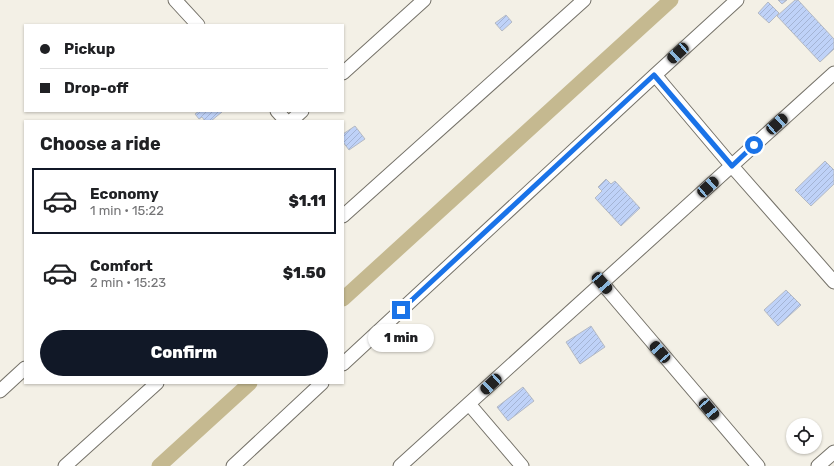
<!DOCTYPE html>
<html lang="en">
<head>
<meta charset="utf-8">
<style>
  :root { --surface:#fff; --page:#f6f6f6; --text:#202124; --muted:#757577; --line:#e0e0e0; --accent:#111827 }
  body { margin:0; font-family:Rubik,sans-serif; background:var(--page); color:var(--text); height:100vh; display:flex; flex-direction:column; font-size:15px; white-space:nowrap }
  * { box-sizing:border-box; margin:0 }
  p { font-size:13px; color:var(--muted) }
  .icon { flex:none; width:22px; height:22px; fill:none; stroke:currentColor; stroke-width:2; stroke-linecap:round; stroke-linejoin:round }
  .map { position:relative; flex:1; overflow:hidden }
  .panel { position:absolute; left:24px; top:120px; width:320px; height:264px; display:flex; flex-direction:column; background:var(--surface); border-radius:0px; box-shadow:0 1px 3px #0004 }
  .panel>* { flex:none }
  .top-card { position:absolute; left:24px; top:24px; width:320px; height:88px; border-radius:0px; box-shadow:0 1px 3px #0004; display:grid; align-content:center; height:88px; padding:0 16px; background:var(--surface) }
  .tools { position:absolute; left:786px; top:418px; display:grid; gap:8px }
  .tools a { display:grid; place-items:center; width:36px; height:36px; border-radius:50%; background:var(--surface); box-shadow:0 1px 3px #0004; font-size:20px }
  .end { position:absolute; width:18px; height:18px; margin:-9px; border:5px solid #1a73e8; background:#fff; box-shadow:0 0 0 2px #fff }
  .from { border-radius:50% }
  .bubble { position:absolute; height:28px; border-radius:14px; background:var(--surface); box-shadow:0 1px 3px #0004; font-size:13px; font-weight:800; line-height:28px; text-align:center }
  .car { position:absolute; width:12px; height:24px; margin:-12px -6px; border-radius:5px; box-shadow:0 0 3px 1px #0007; background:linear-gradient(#222 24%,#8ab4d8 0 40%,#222 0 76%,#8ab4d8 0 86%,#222 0) }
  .top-card b { display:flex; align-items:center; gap:14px; height:38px; font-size:15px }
  .top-card b+b { border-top:1px solid var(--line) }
  .top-card i { width:10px; height:10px; background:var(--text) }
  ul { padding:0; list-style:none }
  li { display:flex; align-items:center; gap:12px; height:66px; margin:0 8px 6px; padding:0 8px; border:2px solid transparent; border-radius:0px }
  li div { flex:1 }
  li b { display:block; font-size:15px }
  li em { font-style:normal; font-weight:800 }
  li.on { border-color:var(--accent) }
  li>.icon { width:36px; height:36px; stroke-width:1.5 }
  h2 { padding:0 16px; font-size:18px; line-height:48px }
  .primary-button { display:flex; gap:8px; margin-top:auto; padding:8px 16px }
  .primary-button a { flex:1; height:46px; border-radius:24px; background:var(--accent); color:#fff; font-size:16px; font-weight:800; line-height:46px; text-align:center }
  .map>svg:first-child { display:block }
</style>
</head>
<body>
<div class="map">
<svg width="834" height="466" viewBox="0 0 834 466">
  <defs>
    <pattern id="building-hatch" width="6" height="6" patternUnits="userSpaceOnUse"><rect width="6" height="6" fill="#bfd2f8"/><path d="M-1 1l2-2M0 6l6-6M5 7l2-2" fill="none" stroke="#a4b4d4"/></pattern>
  </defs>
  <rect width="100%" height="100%" fill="#f3f0e6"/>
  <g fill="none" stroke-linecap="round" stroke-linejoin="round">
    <path stroke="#c5b990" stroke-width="15" d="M343,299L671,0
      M159,466L250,383"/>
  </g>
  <path fill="url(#building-hatch)" stroke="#b5bac3" d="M778,0H787L782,4Z
    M795,0H798L834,39V49L820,62L777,16Z
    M768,2L779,13L769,23L758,13Z
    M506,15L512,22L502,31L495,23Z
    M199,111H221L222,112L211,121H205L202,117L199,119L195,114Z
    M355,126L365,139L349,150L343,142V134Z
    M825,161L834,170V184L811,206L795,190Z
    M606,179L611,184L615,181L640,208L621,226L595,198L602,191L598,187Z
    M786,290L801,305L778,326L764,310Z
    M591,326L605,347L580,364L566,342Z
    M523,387L534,401L508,421L497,407Z"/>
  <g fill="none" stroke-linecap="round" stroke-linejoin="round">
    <g stroke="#757269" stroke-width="15">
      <path id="minor" d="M175,0L198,25
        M343,73L424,0
        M655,75L731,165L834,282
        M277,111L286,121
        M291,121L302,111
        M343,216L584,0
        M602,283L758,466
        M343,364L655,75L737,0
        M0,391L25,368
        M469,404L522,466
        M65,466L157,383
        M233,466L322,383
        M400,466L834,73
        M818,466L834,452"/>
    </g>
    <use href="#minor" stroke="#fff" stroke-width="13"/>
  </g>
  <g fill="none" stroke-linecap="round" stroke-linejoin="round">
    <path stroke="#1a73e8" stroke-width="5" d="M401,310L654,75L732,166L754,145"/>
  </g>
</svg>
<div class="tools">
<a><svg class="icon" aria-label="locate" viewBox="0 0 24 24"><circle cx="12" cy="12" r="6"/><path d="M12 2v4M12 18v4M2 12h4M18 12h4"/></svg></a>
</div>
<i class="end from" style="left:754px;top:145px"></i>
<i class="end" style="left:401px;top:310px"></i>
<div class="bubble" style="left:368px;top:324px;width:66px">1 min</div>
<i class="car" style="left:678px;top:53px;rotate:228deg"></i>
<i class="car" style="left:777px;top:124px;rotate:48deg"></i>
<i class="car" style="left:708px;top:187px;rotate:48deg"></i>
<i class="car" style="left:602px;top:283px;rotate:139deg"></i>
<i class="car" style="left:660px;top:352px;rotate:319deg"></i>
<i class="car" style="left:491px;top:384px;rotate:227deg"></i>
<i class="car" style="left:709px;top:409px;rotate:140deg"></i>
<div class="top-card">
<b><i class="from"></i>Pickup</b>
<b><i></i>Drop-off</b>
</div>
<section class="panel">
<h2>Choose a ride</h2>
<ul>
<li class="on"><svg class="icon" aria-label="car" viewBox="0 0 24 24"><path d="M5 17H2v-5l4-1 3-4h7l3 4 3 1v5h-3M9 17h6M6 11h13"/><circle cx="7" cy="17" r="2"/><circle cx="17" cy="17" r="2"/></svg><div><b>Economy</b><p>1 min · 15:22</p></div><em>$1.11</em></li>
<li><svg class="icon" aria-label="car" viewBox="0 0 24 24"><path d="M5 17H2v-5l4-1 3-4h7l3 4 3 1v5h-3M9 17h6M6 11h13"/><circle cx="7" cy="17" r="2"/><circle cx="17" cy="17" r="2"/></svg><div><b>Comfort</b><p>2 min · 15:23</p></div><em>$1.50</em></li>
</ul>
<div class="primary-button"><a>Confirm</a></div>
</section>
</div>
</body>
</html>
